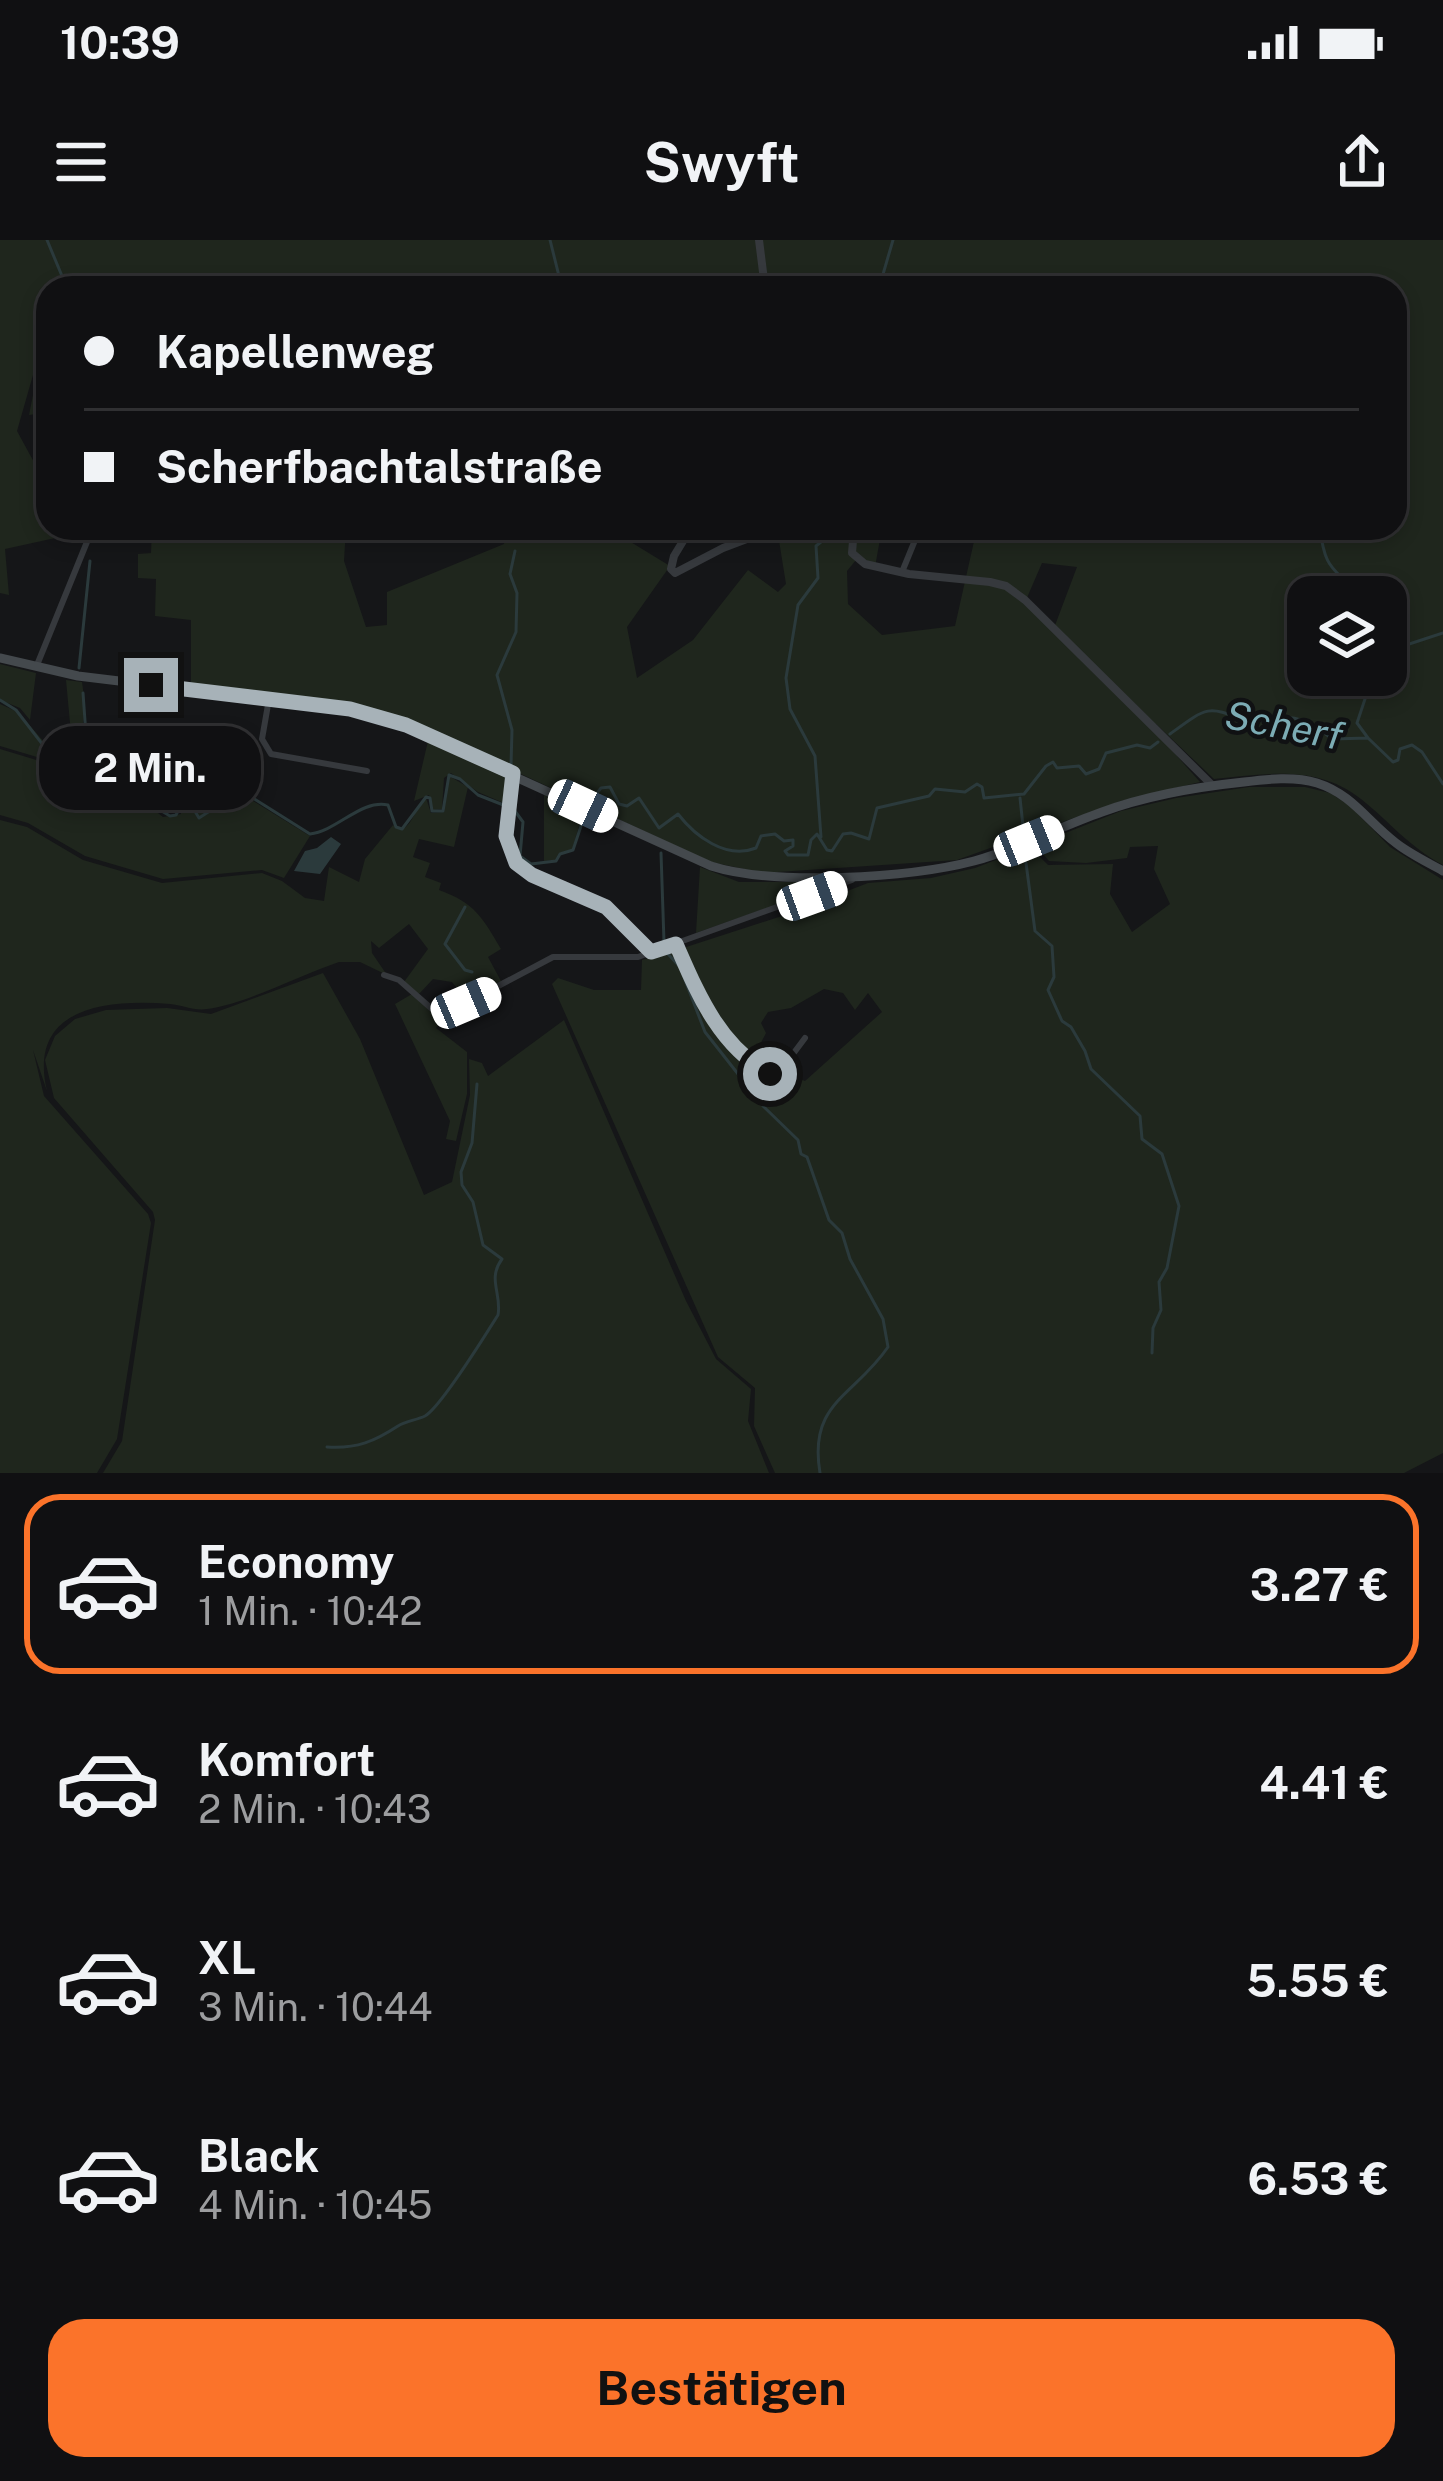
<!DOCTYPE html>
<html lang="de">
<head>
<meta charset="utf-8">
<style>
  :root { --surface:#101012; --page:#19191b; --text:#f1f3f6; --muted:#9c9d9f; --line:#303032; --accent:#fb732a }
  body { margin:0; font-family:"Public Sans",sans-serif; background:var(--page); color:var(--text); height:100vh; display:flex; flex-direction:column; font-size:45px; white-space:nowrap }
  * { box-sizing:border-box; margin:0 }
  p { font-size:39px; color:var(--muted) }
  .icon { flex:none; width:66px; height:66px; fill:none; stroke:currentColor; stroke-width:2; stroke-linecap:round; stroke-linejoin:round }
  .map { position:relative; height:1233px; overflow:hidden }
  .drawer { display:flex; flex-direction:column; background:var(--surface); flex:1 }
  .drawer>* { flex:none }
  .guide { position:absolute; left:36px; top:36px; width:1371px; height:264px; border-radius:36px; box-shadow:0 6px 18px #0003,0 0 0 3px var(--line); display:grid; align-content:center; height:264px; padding:0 48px; background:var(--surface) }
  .controls { position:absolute; left:1287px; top:336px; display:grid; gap:24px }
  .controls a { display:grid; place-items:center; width:120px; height:120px; border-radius:24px; background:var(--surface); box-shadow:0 6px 18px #0003,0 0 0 3px var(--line); font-size:60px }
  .end { position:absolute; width:54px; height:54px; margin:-27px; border:15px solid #a7b2b8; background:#111; box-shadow:0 0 0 6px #111 }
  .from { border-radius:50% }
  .bubble { position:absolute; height:84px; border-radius:36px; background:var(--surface); box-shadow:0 6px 18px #0003,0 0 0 3px var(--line); font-size:39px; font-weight:700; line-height:84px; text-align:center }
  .car { position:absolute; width:36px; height:72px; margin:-36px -18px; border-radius:15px; box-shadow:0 0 9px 3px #0007; background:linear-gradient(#fff 24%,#345 0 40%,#fff 0 76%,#345 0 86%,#fff 0) }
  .guide b { display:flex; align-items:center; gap:42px; height:114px; font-size:45px }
  .guide b+b { border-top:3px solid var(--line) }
  .guide i { width:30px; height:30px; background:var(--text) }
  ul { padding:21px 0 0; list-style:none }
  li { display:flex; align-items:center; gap:36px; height:180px; margin:0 24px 18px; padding:0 24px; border:6px solid transparent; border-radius:36px }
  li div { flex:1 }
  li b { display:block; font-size:45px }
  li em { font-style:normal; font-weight:700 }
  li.current { border-color:var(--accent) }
  li>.icon { width:108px; height:108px; stroke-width:1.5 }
  .primary-button { display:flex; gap:24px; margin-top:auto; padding:24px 48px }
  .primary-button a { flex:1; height:138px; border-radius:36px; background:var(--accent); color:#111; font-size:48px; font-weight:700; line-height:138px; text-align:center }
  .status { display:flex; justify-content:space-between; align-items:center; height:84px; padding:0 60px; background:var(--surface); direction:ltr }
  .status svg { height:33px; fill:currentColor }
  header { display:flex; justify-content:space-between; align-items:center; height:156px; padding:0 48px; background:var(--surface); font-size:54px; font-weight:700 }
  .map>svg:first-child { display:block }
</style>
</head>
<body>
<div class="status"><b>10:39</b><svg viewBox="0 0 49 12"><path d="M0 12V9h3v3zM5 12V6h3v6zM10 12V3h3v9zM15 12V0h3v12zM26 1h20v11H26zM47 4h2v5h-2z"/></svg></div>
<header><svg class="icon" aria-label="menu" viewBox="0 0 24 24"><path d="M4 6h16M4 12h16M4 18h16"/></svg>Swyft<svg class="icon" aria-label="share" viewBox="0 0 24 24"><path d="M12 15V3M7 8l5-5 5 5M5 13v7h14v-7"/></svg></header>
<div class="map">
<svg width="1443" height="1233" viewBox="0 0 1443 1233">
  <rect width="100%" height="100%" fill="#151618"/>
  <path fill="#1f261d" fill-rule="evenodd" d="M0,0H1443V625C1408,606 1391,583 1361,559C1317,524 1265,534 1214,539L1156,484L1153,489L1200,542L1121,561L957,620L763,633L711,622L389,473L363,466L191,443V380L155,376L156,339L138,338V314L151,313L152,288H346L344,321L366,387L387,385V352L504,304L506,288H619L616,293L670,326L627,387L637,438L693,400L748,330L778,352L786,344L777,288H882L875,327L856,320L847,331L848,364L882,395L955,386L977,288H1395V48H48V172L29,175L37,135H33L17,191L35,224L48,218V288H101L5,309L9,355L0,353ZM1042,323L1077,327L1054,388L1026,360ZM1308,357H1386V435H1308Z
    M0,424L36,433L30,480L20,468L0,460Z
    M66,440L82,442L85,464L82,494L86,495V517L91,515L105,524L106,541L90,526L76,529L61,525V517L73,515Z
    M0,464L18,472L58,518L57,523L0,506Z
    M428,501L505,536L506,564L478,552L451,533L444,538L442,569L433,570L429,555L414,561Z
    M0,509L76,532L92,531C107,547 123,556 140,571L154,570L163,577L181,574L179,559L191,572L211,567L229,546L310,596L284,638L262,630L163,639L85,616L28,583L0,575Z
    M449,536L468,547L454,607L419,599L413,617L430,623L425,637L441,643L439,650C475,663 482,677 501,709L488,717L502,743L466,760L452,742L433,739L419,754L404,742L428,709L409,684L379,708L371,701L372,713L387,735L360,722H339C300,735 246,764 207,769C194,771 182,765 170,764C106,759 27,767 47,851L33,810L44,856L148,974L151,983L117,1199L97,1233H0V580L27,587L83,620L162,643L262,633L282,641L305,658L324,661L329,627L359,642L365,619L393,585L401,590C414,584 415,567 426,558L431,573L444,572Z
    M1249,547H1305L1330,553L1350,566L1390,607L1443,640V1213L1404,1233H775L754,1186L755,1148L718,1117L552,744L558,738L594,750H641L642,720L674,711L711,782L762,832L771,837L782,832L805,841L882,772L868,753L855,770L843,753L824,749L791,768L768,772L761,783L766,793L752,820L715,781L680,709L785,675L868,643L931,638L975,628L1030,607L1048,625L1113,624L1110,654L1132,692L1170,664L1154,629L1158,606L1130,607L1127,618L1086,623L1049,621L1035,605L1121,571L1176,558Z
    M544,554L582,576L572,610L559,613L555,620L544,621Z
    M700,627L739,642H841L696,693Z
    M323,733L360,799L424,955L452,942L470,855L469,819L482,823L488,836L564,780L686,1061L716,1119L751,1149L748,1181L769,1233H103L122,1201L155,980L153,972L54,858L45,820L55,796L75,779L106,770L167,768L211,774Z
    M412,754L431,771H451L436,788L467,812V854L456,901L446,899L450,881L395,764Z"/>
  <path fill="#2b3a3c" d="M331,597L341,604L320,634L294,631L305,611L317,608Z"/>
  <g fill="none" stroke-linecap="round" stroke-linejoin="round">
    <path stroke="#2b3a3c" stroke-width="3" d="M47,0L67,48
      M550,0L562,48
      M879,48L893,0
      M1320,288C1325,333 1335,326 1359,357
      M97,290V288
      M520,300L522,288
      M1386,416L1391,410L1443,393
      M79,428L90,321
      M83,453L88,523
      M0,460L16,470L60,527H88L113,549L131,554L143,570H160L170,576L176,575L183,561L190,563L199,578L216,567V552L224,545H232L310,594C337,591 361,559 388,565L396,587L402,589L426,557L430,558L432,571H443L449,535L460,539L478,555L506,566
      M1170,494C1211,464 1207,466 1252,483C1286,473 1305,475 1332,499L1368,498L1393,522L1398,520L1400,509L1412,505L1422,512L1443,544
      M1368,498L1357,483L1366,456L1375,452L1378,435
      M511,525L512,490L497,435L516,392L517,353L510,334L515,311
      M1020,558L1023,586
      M591,561L601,548L610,547L619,564L627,566L639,558L659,588L678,574C695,596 726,620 756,608L761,596L775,594L784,601L793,600V606L785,611L788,615H808L811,600L817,594L827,610L832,611L843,594L851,593L869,599L877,568L929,556L935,549L965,552L977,544L982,547L984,558L1024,554L1046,526L1053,522L1057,528L1079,526L1086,534L1099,529L1106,513L1137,505L1150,508L1158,502
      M512,567L523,582L520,616L531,624L556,621L560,614L573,610L585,574
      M821,597L815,516L790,469L786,438L798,365L818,338L816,306L838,288
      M661,613L664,702
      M1026,623L1035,691L1052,706L1054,737L1048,750L1062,781L1071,787L1085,811L1091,829L1140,876L1142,899L1162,914L1179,966L1167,1028L1159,1042L1161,1070L1153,1088L1152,1113
      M465,667L445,704L465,730L472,732
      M668,714L680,727L705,792L764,867L798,900L801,914L807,917L829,980L842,993L850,1019L883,1079L888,1107C854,1157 808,1162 820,1233
      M327,1207C357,1209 375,1201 398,1186C406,1181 417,1180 425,1176C441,1167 486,1094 498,1075C502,1054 487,1039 502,1019L483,1005L473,962L462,945L461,932L472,903L477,844"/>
    <path stroke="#36393d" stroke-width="6" d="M902,332L920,288
      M37,425L91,292
      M269,459L262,499L271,514L367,531
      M512,536L506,596L516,623L532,635L606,667L651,712
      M676,704C694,745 726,828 778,834L805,798
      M384,735L399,740L432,769L453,768L466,763L553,717H638L852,640"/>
    <path stroke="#36393d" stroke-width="8" d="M759,0L765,48
      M691,288L674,316L671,329L675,333L723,308L776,288
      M854,288L852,313L865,324L909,334L990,342L1006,346L1025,360L1212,545"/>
    <path stroke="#44494d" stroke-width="9" d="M0,418L78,436L350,469L388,479L711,626C774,646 909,638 974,621C1018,609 1059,587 1102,572C1148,555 1196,547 1244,542C1268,539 1294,536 1317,543C1352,554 1368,582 1396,603C1410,614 1427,622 1443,631"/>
  </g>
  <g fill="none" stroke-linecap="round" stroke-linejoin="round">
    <path stroke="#a7b2b8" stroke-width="15" d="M151,445L350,469L406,485L513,533L506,596L516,623L532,635L606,667L651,712L676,704C698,754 719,806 770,834"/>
  </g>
  <g text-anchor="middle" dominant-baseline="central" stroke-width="9" stroke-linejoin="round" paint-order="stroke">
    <g font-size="39" font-style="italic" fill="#7cacb5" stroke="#101113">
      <text transform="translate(1284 485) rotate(11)">Scherf</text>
    </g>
  </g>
</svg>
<div class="controls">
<a><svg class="icon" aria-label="layers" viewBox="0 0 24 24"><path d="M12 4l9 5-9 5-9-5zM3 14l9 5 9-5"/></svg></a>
</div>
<i class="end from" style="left:770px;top:834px"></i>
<i class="end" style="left:151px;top:445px"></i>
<div class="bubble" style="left:39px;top:486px;width:222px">2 Min.</div>
<i class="car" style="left:583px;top:566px;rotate:115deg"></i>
<i class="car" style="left:1029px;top:601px;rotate:68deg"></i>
<i class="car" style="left:812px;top:656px;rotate:70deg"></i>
<i class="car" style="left:466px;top:763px;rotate:67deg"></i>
<div class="guide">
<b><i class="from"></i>Kapellenweg</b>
<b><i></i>Scherfbachtalstraße</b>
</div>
</div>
<section class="drawer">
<ul>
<li class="current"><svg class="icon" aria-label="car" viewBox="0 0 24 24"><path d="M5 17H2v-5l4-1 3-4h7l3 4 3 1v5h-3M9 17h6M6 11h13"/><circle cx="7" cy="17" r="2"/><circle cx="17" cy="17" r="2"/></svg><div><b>Economy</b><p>1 Min. · 10:42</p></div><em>3.27 €</em></li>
<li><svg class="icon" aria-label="car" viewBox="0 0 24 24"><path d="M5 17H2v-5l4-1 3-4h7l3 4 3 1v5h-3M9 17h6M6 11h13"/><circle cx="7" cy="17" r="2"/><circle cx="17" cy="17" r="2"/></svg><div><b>Komfort</b><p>2 Min. · 10:43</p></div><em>4.41 €</em></li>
<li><svg class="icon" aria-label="car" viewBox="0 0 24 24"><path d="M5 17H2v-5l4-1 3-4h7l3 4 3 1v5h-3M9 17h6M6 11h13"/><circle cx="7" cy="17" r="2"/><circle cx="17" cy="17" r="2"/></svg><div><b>XL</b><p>3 Min. · 10:44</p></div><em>5.55 €</em></li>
<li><svg class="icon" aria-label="car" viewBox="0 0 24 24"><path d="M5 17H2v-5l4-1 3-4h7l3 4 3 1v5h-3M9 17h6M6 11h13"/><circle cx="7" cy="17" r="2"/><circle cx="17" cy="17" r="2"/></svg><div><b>Black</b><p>4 Min. · 10:45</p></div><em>6.53 €</em></li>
</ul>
<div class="primary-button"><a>Bestätigen</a></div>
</section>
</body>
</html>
